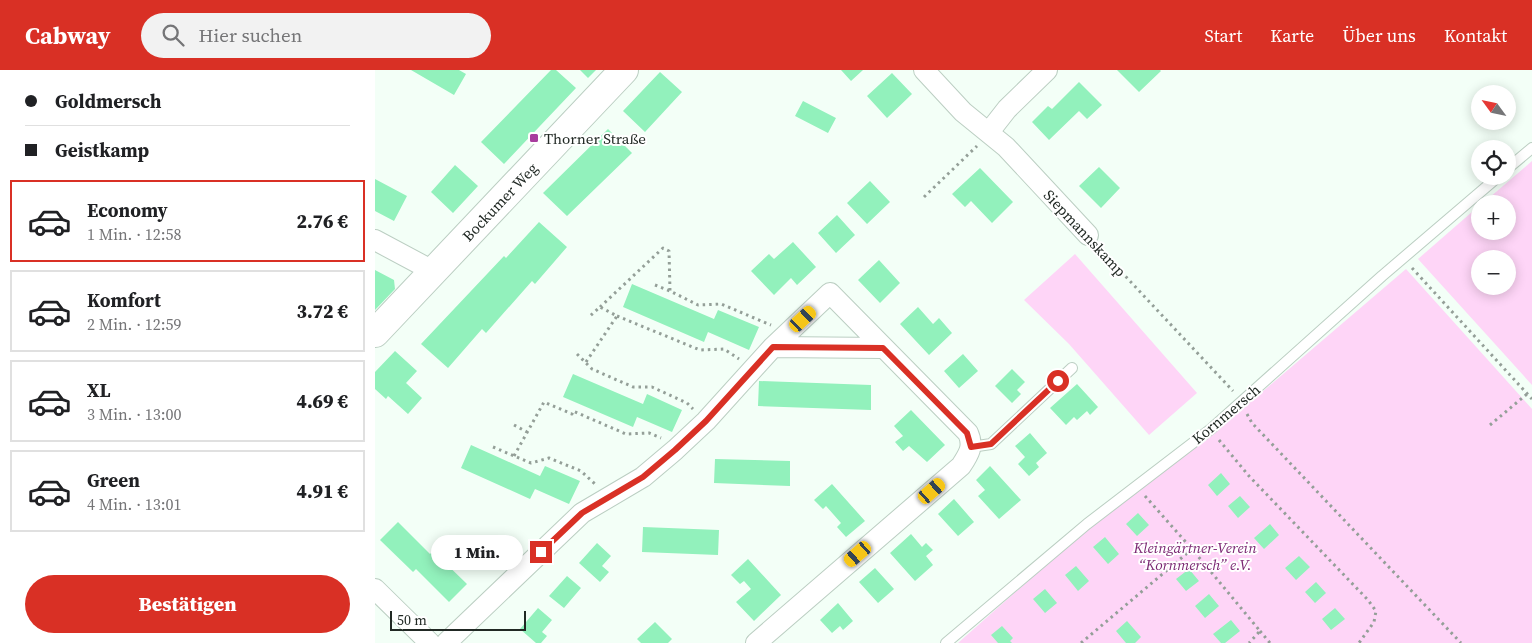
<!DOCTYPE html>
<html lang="de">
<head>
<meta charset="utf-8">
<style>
  :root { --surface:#fff; --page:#f2f2f2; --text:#202124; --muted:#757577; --line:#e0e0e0; --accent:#d93025 }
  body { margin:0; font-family:"Source Serif 4",serif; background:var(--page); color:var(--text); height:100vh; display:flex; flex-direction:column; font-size:19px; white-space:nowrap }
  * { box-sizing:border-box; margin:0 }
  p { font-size:16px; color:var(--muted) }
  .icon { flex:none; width:28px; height:28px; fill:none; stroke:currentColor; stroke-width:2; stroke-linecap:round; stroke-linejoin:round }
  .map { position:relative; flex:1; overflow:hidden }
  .drawer { display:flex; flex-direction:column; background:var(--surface); width:375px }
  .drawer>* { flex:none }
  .guide { display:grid; align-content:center; height:110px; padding:0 25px; background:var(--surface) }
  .needle { width:32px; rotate:303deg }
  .fabs { position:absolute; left:1096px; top:15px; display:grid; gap:10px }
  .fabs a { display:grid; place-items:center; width:45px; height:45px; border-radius:50%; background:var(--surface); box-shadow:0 2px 12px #0003; font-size:25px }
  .scale { position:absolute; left:15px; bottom:12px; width:136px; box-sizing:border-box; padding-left:5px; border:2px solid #212924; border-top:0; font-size:14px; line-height:18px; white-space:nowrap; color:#212924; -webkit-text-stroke:4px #fff; paint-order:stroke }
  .end { position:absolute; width:22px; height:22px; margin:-11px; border:6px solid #d93025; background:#fff; box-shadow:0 0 0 2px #fff }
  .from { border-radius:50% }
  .bubble { position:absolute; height:35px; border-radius:18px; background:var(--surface); box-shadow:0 2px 12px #0003; font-size:16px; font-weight:800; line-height:35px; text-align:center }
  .car { position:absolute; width:15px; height:30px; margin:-15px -8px; border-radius:6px; box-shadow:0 0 4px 1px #0007; background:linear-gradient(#f5c518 24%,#345 0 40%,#f5c518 0 76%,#345 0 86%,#f5c518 0) }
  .guide b { display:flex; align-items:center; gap:18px; height:48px; font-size:19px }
  .guide b+b { border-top:1px solid var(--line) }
  .guide i { width:12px; height:12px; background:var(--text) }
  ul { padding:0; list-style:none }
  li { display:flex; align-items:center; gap:15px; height:82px; margin:0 10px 8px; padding:0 15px; border:2px solid var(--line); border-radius:0px }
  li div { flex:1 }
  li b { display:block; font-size:19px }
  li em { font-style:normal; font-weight:800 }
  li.selected { border-color:var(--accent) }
  li>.icon { width:45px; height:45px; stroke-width:1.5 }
  .cta { display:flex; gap:10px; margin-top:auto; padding:10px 25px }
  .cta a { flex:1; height:58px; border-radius:30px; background:var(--accent); color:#fff; font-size:20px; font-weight:800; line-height:58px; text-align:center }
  header { display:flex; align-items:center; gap:30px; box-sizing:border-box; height:70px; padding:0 25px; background:var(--accent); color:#fff }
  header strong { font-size:24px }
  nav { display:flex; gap:28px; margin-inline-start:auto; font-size:18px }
  .search { width:350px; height:45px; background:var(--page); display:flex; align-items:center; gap:12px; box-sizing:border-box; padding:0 18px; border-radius:28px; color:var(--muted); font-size:19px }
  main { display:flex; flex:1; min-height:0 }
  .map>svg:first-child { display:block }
</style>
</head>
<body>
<header>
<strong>Cabway</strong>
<div class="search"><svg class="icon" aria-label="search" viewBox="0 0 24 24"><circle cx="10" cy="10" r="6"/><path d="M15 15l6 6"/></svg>Hier suchen</div>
<nav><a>Start</a><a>Karte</a><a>Über uns</a><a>Kontakt</a></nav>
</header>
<main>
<section class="drawer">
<div class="guide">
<b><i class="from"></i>Goldmersch</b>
<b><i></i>Geistkamp</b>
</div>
<ul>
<li class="selected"><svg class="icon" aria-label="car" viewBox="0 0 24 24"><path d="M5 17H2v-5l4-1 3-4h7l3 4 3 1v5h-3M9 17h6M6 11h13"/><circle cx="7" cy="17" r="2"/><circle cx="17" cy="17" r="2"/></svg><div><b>Economy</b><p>1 Min. · 12:58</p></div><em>2.76 €</em></li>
<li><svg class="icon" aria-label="car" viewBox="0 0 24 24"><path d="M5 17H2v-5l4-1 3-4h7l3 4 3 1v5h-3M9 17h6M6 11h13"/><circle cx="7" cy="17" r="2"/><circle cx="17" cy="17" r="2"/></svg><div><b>Komfort</b><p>2 Min. · 12:59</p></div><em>3.72 €</em></li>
<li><svg class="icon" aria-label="car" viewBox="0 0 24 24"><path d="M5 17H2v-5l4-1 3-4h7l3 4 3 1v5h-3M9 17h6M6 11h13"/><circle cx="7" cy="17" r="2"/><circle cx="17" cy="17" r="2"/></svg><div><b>XL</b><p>3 Min. · 13:00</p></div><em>4.69 €</em></li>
<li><svg class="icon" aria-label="car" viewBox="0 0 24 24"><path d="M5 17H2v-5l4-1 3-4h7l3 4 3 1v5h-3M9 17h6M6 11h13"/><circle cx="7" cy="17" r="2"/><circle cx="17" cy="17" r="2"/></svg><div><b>Green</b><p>4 Min. · 13:01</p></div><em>4.91 €</em></li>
</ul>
<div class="cta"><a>Bestätigen</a></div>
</section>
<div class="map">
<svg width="1157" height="573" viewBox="0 0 1157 573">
  <rect width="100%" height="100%" fill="#f3fff7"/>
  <path fill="#fed5f7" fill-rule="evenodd" d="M1157,91V315L1043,189L1105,135V161H1132V134H1107ZM1105,189H1132V216H1105Z
    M700,184L822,323L774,365L694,274L649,230Z
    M1031,199L1157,339V573H583L714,457L865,336L880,328Z"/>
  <path fill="#92f1bc" d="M36,0H84L91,4L79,25Z
    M176,0H181L201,18L129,94L106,72Z
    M205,0H221L213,8Z
    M466,0H488L476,11Z
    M742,0H785L786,1L764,22Z
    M285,2L307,22L270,62L248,41Z
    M517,3L537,24L512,48L492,26Z
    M704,12L727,35L712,49L704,41L674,70L657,52L673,36L677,39Z
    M428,31L461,48L453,63L420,46Z
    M233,59L257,83L192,146L168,123Z
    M80,95L103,116L78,143L56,122Z
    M724,97L745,118L726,138L704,116Z
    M605,98L638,132L617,153L596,131L590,137L577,124Z
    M0,109L32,126L19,151L0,141Z
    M495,111L515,132L492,154L472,133Z
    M462,145L480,165L461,183L443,163Z
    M164,152L192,177L160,214L157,211L111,263L107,259L73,298L46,274L129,186L131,188Z
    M418,172L441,197L422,215L416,208L399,225L376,201L394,184L399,189Z
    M504,190L525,213L505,233L483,210Z
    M0,200L19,210L20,219L0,240Z
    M257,214L339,249L343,240L384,257L374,280L333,262L329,272L248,237Z
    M543,237L558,254L564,248L577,263L554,285L525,254Z
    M20,281L42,301L31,313L47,328L33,344L13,326L11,329L0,319V302Z
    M588,284L603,301L584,318L569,301Z
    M637,299L650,312L642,320L646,324L637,333L620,316Z
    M198,304L268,334L272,324L307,340L297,362L262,347L258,357L188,327Z
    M384,311L496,315V340L383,336Z
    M702,314L723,337L715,345L712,341L702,350L699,347L691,355L675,338Z
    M536,340L570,375L552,392L534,376L528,381L520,372L528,366L519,356Z
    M655,363L672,383L661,393L664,397L654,406L643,394L650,387L640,376Z
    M96,375L165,406L170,396L205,411L194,434L160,419L155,429L86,398Z
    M340,389L415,391V416L339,413Z
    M615,396L646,430L624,449L603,426L610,420L601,410Z
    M846,403L855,414L842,426L833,415Z
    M457,414L490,451L471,467L462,457L466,453L451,436L448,439L439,430Z
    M865,426L875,437L863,448L853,436Z
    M579,429L599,452L583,466L563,444Z
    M763,443L774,455L762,466L751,454Z
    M23,452L55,484L58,481L92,514L74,532L41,499L38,502L5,470Z
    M895,454L904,465L889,479L879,468Z
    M268,457L344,460L343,485L267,482Z
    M536,464L547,477L551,473L558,480L551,486L558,495L540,511L515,483Z
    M730,467L744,484L733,494L718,477Z
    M222,473L236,486L227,496L234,502L225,512L204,493Z
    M924,486L935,497L921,510L910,498Z
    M373,489L406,525L379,551L361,532L376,519L369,511L365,514L356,505Z
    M701,496L714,511L703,521L690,505Z
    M500,498L519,519L503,533L484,512Z
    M814,499L824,511L811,521L801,509Z
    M192,506L206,518L189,538L174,526Z
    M941,512L951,523L940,533L930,522Z
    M670,519L682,533L670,543L658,529Z
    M834,524L844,536L830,548L820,536Z
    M463,533L478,551L468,560L465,556L457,563L445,550Z
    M163,538L177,550L167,562L172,566L166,573H161L145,559Z
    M960,538L970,549L956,560L947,549Z
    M856,550L865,561L850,573H846L838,564Z
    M752,551L766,567L760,573H751L741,561Z
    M280,552L297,569L293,573H266L262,569Z
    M627,556L638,568L635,571L637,573H623L616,565Z"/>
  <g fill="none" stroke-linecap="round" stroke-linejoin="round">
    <g stroke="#bbcec2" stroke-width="12">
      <path id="lane" d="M1132,99L1157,78
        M596,377L616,374L697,298
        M571,573L712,454L836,359L1007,206L1124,106"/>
    </g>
    <g stroke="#bbcec2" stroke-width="22">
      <path id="street" d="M549,0L588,42L631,77L713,165
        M614,62L632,39L672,0
        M0,170L58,201
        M398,277L508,278
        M0,519L55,573
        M71,573L207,443L268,407L300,380L331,351L398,277L455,223L593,363C599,376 594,384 586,396L381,573"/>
    </g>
    <g stroke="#bbcec2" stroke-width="30">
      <g id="secondary">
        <path id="s1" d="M0,263L249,0"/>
      </g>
    </g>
    <path stroke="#949f98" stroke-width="3" stroke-dasharray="2.5 4" stroke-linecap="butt" d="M549,127L602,76
      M724,178L858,321
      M1037,198L1157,329
      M280,215L295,221
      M225,237L288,178L294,181L295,221L323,235L346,234L396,255
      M242,246L325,280L349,279L364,289
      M202,284L217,299L258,317H277L312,333L318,339
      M211,292L242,246L225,237L215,246
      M872,344L877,353L1086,573
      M139,355L152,362
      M1115,355L1152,324
      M844,370L874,406L993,530L1001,541L999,552L984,573
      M118,377L156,393L174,388L206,401L221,415
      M139,386L169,332L197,344L198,341L251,364L274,363L286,368
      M770,426L817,479
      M885,561L895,573
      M706,573L817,479L885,561L874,573"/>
    <use href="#lane" stroke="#fff" stroke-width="10"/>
    <use href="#street" stroke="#fff" stroke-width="20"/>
    <use href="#secondary" stroke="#fff" stroke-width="28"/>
  </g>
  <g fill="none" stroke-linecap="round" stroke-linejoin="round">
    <path stroke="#d93025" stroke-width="6" d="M166,482L207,443L268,407L300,380L331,351L398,277L508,278L592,363L596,377L616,374L683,311"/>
  </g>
  <rect fill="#a83d9e" stroke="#fff" stroke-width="2" x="154" y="63" width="10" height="10" rx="2.5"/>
  <g text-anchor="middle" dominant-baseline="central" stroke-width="4" stroke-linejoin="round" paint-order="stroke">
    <g font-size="15" fill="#212924" stroke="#fff" text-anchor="start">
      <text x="169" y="68">Thorner Straße</text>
    </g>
    <g font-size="15" fill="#212924" stroke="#fff">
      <text stroke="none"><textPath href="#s1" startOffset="181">Bockumer Weg</textPath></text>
      <text transform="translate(710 163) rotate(47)">Siepmannskamp</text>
      <text transform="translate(851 344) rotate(-40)">Kornmersch</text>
    </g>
    <g font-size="15" font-style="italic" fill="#7b2773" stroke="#fff">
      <text x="820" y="477">Kleingärtner-Verein<tspan x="820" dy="17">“Kornmersch” e.V.</tspan></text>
    </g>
  </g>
</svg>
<div class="fabs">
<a><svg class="needle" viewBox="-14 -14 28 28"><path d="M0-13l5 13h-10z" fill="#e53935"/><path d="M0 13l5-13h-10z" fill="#757577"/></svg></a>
<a><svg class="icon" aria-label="locate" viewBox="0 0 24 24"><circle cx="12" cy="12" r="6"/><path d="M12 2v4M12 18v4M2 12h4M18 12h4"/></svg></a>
<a>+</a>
<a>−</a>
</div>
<div class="scale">50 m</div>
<i class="end from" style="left:683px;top:311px"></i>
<i class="end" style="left:166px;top:482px"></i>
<div class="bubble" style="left:56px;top:465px;width:92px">1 Min.</div>
<i class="car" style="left:428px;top:249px;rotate:47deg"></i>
<i class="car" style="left:557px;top:421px;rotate:49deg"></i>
<i class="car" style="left:483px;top:484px;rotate:229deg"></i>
</div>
</main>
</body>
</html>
